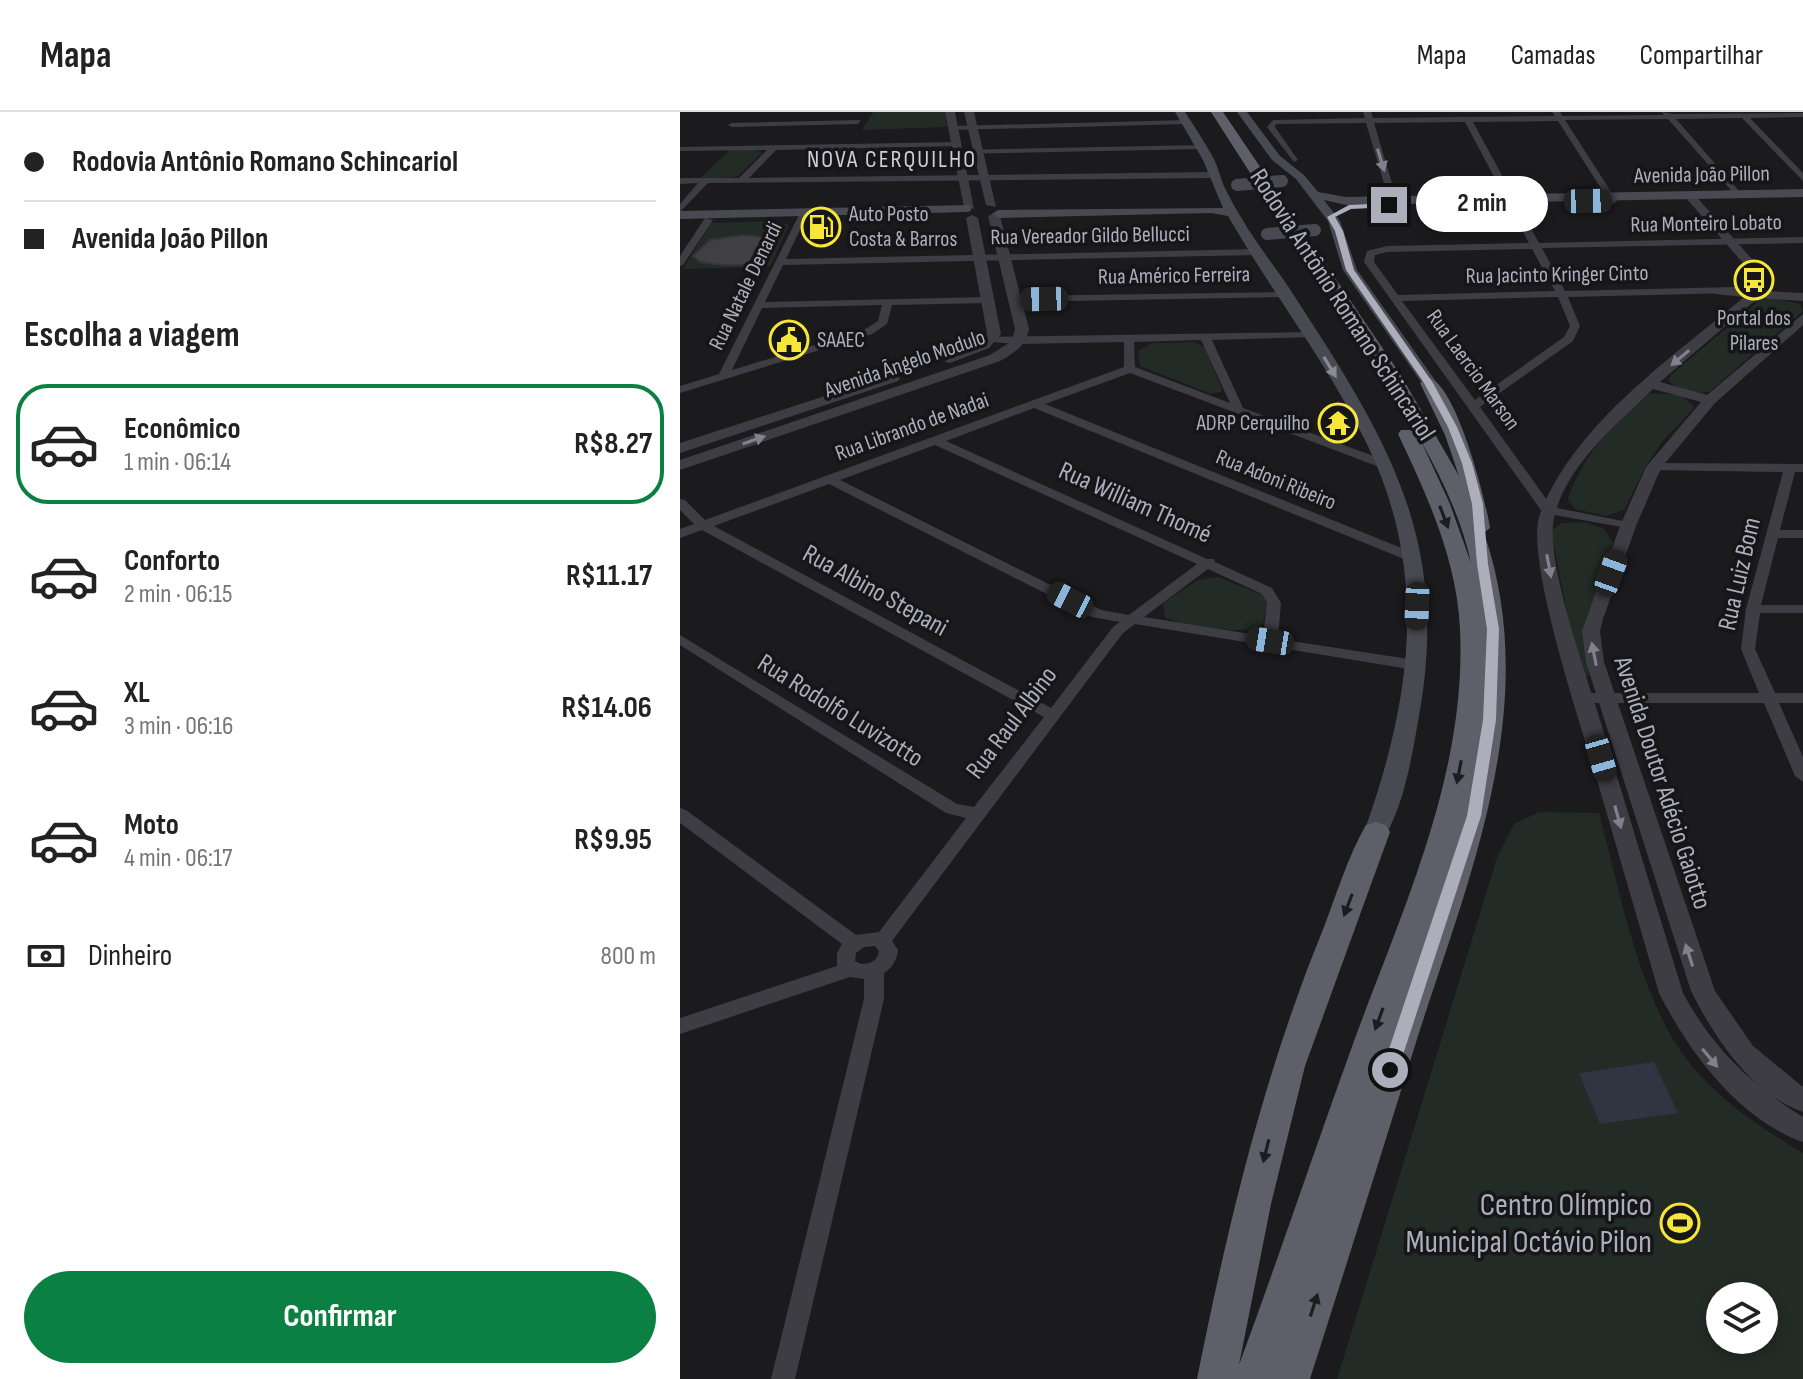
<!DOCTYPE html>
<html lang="pt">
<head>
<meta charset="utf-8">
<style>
  :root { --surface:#fff; --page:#f6f6f6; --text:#222; --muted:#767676; --line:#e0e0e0; --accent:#0b8043 }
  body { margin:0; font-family:"Sofia Sans Condensed",sans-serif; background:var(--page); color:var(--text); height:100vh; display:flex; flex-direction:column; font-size:30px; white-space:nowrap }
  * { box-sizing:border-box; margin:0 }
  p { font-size:26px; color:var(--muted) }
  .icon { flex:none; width:44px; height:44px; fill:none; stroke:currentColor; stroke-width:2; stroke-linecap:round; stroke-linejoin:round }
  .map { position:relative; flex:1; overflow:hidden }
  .sheet { display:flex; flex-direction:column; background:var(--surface); width:680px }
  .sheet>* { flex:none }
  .hud { display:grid; align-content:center; height:176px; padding:0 24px; background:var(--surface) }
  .tools { position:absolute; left:1026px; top:1170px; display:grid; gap:16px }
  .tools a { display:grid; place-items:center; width:72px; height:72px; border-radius:50%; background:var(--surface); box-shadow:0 4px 12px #0003; font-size:40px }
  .end { position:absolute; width:36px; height:36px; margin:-18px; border:10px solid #adadbc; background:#111; box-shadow:0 0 0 4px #111 }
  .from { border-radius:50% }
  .bubble { position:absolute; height:56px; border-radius:28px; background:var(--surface); box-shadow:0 4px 12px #0003; font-size:26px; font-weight:700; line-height:56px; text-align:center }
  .car { position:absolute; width:24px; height:48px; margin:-24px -12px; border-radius:10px; box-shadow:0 0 6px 2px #0007; background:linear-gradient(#222 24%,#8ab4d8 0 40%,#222 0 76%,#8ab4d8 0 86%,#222 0) }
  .hud b { display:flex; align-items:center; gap:28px; height:76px; font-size:30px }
  .hud b+b { border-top:2px solid var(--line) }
  .hud i { width:20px; height:20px; background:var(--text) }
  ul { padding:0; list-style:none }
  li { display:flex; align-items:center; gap:24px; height:120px; margin:0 16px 12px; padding:0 8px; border:4px solid transparent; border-radius:32px }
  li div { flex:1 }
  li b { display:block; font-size:30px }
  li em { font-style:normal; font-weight:700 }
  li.selected { border-color:var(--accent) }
  li>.icon { width:72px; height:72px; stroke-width:1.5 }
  h2 { padding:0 24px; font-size:36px; line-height:96px }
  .pay { display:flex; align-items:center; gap:20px; height:88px; padding:0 24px; font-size:30px }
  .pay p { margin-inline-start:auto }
  .button { display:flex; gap:16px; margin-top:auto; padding:16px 24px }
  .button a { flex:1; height:92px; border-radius:48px; background:var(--accent); color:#fff; font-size:32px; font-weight:700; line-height:92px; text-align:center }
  header { display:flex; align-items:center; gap:48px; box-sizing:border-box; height:112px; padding:0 40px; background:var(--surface); border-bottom:2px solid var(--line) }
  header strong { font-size:38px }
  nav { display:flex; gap:44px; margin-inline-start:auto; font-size:28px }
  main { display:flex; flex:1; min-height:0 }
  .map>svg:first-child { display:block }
</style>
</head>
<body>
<header>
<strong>Mapa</strong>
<nav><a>Mapa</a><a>Camadas</a><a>Compartilhar</a></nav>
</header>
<main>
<section class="sheet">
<div class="hud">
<b><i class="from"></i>Rodovia Antônio Romano Schincariol</b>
<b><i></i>Avenida João Pillon</b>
</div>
<h2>Escolha a viagem</h2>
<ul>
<li class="selected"><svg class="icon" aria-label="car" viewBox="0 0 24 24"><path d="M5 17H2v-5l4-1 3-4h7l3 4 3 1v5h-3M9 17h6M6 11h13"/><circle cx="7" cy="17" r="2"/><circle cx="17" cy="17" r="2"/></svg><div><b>Econômico</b><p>1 min · 06:14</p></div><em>R$8.27</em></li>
<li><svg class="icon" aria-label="car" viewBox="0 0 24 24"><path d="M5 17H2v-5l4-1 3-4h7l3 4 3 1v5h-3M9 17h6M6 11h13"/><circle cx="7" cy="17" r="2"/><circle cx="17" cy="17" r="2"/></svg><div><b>Conforto</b><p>2 min · 06:15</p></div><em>R$11.17</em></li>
<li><svg class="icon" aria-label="car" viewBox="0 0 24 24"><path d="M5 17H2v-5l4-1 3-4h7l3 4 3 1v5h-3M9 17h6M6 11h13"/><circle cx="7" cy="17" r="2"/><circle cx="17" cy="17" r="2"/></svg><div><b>XL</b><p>3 min · 06:16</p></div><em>R$14.06</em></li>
<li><svg class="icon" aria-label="car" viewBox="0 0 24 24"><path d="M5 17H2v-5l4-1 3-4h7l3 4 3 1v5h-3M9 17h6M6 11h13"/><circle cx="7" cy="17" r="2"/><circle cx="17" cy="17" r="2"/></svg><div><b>Moto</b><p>4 min · 06:17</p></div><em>R$9.95</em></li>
</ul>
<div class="pay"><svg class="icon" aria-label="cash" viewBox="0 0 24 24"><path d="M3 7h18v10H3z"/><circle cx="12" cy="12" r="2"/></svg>Dinheiro<p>800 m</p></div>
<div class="button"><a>Confirmar</a></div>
</section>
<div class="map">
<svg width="1123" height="1267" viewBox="0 0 1123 1267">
  <rect width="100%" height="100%" fill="#1b1a1d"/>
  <path fill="#222b25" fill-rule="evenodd" d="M193,0H265L267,15L182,18Z
    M50,38H76L82,41L57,65L19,67Z
    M95,109L109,113L90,155L3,157L31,111Z
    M1093,186L1120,192L1123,199L1029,280C1014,282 996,280 988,267L992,262L1081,187Z
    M514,230L525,236L542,277L541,280L531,282L460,254L458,239L472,231Z
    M970,281L1000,283L1015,295L981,331L966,354L944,398L926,404L895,397L888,387C897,355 940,295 970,281Z
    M905,410L924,417L933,430L905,518L909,564H905L891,521L871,419L882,411Z
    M538,465L583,483L587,492L583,512C567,525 503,515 485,505L483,491L518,468Z
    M859,700L919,701C940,778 960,892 1012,954C1043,991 1082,1016 1123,1041V1267H657L817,746L834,712ZM1040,1184H1084V1228H1040Z"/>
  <path fill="#2f3541" d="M974,950L998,1001L920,1012L899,961Z"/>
  <path fill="#403f44" stroke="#353439" stroke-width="2" d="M65,123L98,127L90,145L71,153H42L20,150L13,144L30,128Z"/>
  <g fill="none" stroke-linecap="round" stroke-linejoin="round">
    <path fill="#3e3d44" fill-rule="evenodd" d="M683,0H691L693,6L875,4L872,0H880L882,4L984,3L982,0L992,2L1123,1V5L1070,6L1123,61V69L1062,6L996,7L1060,80L1061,82L1057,85L988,7L885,8L937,89L933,92L929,89L878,9L793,10L859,131L1123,125V131L862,136L885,179L1055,175L1060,178L1055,181L888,185L900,214L893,229L800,295L872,395L953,411V417L863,401L684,150L687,139L707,134L849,131L785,10L694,11L717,88L713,91L709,88L686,11L596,12L595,15L618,48L614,50L587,15L593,8L685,6ZM852,137L875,179L718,183L694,150L695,143L707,140ZM878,185L890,214L884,225L795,288L722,189Z
      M181,8L178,12L52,15L48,13L52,11Z
      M509,8L506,12L273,18L269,16L273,14Z
      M276,30L279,34L96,38L69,66L533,60L537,63L533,66L28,71L0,100V92L18,71L0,72V66H59L87,38L0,39V35Z
      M521,33L524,37L278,42L274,40L278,38Z
      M124,98L128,101L106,147L578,137L583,140L578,143L103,153L85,190L308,185L313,188L308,191L212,193L207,212L192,222L0,281V274L39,262L120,101ZM202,193L198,209L184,218L52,258L82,196Z
      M25,106L33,108L3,153L0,154V144Z
      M610,180V184L606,185L334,190L329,187L334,184Z
      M631,220L636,223L635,225L532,228L563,296L710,350V356H702L450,261L365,292L739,443V449H729L354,296L266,329L527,447H534L535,450L592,476L601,491L598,527L735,548L742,553L735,558L455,512L443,521L212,829L218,838C217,848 212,856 204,861V887L115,1267H91L184,887V867L170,865L0,922V906L157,854V841L162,832L0,711V696L6,698L176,823L199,820L286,706L266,701L0,533V523L277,692L294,695L364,605L22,418L0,426V417L14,412L0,398V387L5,388L25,408L444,255V230L339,232L312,230L308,229V225ZM521,228L550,291L455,255L454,230ZM255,333L517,452L449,503L421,498L160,368ZM149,372L412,505L440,510L433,515L371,596L34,414ZM528,457L582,482L587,491L583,524L464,505ZM195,834L199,839C198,849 190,852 181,852L175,849L176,841L184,835Z
      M974,351L1123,352V360H1115L1100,418H1123V426H1098L1081,493H1123V501H1080L1075,537L1095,581H1123V591H1099L1123,645V670L1115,664L1084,591H904L896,586L904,581H1079L1061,537L1066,497L1103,360L970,358L968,355Z"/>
    <path fill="#3e3d44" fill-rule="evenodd" d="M265,0H275L294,97L284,95Z
      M284,0H294L316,95L306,93Z
      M1005,81H1013L1088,165L1086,179L1123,181V189L1078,186L980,270L1027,283L1123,202V213L1035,291L981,356L956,414L923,507L920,519L924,550L1035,879L1073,934L1123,975V1000C1071,982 1035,926 1011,879L906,550L902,519L940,414L966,355L1021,290L973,277C936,313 886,353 874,406C865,446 903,553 916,595C945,691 974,786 1003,881C1031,934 1072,974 1123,1005V1030C1058,1007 1009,940 979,881C957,805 935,730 913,654C899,607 844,442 860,402C895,311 992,246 1064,185L1035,182V176L1075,175L1078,168L1005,85Z
      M314,101L320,104L349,217C346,234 334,241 320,249L0,358V348L310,243L332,229L335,217L308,104Z
      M292,103L298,106L321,222L309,236L270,251L265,250V244L299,230L307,221L286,106Z
      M213,262L220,266L218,269L0,341V331Z"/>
    <path fill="#494952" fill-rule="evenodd" d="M495,0H505C515,15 525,31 534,47C539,57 541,70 547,80C553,93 561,105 568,117C582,139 599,160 613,182C706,325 771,426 739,604C732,643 725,691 704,726L696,728L688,726L684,720C731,589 750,462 687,332C648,252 592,181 548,104L531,101L318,106L312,102L318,98L543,96L523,48Z
      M557,0H567L600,44L624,63L638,80L666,85L1123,77V85L666,93L644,88L660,109L677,158L757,271L749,276L744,274L663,158L648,109L616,67L592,48Z
      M291,93V99L287,100L0,107V99Z"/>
    <path fill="#5f5f6a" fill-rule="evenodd" d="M531,0H543L720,262L779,364L765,323L740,271L749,266C776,272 806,388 810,416L804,421C863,592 789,765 737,927C702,1040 666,1154 630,1267H517C548,1112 584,961 644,815C657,781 668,744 686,713L696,710L706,713L710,720L625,954L591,1092L559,1253C599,1145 635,1036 674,929C723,796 787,661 780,517C777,448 747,383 718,322L721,318H735ZM741,329C762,367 782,408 791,451L770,392Z"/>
    <path stroke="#494952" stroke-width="12" d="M557,73L602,69
      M587,122L635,118"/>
  </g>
  <defs><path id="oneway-solid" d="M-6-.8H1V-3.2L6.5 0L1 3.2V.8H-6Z" transform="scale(2)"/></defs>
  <g fill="#81808c">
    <use href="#oneway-solid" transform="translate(701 48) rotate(73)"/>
    <use href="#oneway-solid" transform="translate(1000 246) rotate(140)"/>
    <use href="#oneway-solid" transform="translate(74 328) rotate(-19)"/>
    <use href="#oneway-solid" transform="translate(869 454) rotate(79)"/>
    <use href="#oneway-solid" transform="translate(914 542) rotate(-101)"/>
    <use href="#oneway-solid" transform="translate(938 705) rotate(74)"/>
    <use href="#oneway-solid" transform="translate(1009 843) rotate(-108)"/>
    <use href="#oneway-solid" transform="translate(1030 946) rotate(50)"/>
  </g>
  <use fill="#8a8a97" href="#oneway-solid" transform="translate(650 255) rotate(59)"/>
  <g fill="#1d1c20">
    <use href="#oneway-solid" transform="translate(764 405) rotate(69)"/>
    <use href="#oneway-solid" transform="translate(779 660) rotate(101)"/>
    <use href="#oneway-solid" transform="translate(668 793) rotate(111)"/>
    <use href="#oneway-solid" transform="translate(699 907) rotate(110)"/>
    <use href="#oneway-solid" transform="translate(586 1039) rotate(104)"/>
    <use href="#oneway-solid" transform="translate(634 1193) rotate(-72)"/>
  </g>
  <path fill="#adadbc" d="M709,91L711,95L671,97L655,105L663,119L674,158L753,271L777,315L792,351L803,392L808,452L819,517L816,608L801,704L718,958L710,965L702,958L787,704L803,608L807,517L797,452L792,392L782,351L768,315L744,271L666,158L655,119L647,105L669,93Z"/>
  <defs>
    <g id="fuel-ring" transform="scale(2)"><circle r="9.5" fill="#161518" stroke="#f6e639" stroke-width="1.5"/><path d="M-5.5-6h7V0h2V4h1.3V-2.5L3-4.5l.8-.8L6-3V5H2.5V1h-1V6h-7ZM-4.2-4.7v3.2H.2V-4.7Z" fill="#f6e639"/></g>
    <g id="bus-ring" transform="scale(2)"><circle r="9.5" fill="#161518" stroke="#f6e639" stroke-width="1.5"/><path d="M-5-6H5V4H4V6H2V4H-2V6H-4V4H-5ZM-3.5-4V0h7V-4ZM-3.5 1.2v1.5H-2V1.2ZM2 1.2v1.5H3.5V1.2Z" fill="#f6e639"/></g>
    <g id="civic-ring" transform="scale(2)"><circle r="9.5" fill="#161518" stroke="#f6e639" stroke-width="1.5"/><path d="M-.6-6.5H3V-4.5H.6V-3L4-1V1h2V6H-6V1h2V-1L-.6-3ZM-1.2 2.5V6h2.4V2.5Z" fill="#f6e639"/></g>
    <g id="temple-ring" transform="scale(2)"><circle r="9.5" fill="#161518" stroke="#f6e639" stroke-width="1.5"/><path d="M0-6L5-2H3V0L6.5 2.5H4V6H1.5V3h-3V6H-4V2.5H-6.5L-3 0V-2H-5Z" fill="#f6e639"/></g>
    <g id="stadium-ring" transform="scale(2)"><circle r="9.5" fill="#161518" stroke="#f6e639" stroke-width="1.5"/><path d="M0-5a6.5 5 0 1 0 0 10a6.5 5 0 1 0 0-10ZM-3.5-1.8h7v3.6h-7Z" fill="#f6e639"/></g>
  </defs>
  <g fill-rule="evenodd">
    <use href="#fuel-ring" x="141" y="115"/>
    <use href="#bus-ring" x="1074" y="168"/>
    <use href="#civic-ring" x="109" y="228"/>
    <use href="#temple-ring" x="658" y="311"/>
    <use href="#stadium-ring" x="1000" y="1111"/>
  </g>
  <g text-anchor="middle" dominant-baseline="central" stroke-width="7" stroke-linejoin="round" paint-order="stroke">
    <g font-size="22" fill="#adadbc" stroke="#161518">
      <text transform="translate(1022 63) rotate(-1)">Avenida João Pillon</text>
      <text transform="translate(1026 112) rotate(-1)">Rua Monteiro Lobato</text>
      <text transform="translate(410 124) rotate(-1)">Rua Vereador Gildo Bellucci</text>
      <text transform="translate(877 163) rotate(-1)">Rua Jacinto Kringer Cinto</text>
      <text transform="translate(494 164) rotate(-1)">Rua Américo Ferreira</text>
      <text transform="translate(66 174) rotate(-64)">Rua Natale Denardi</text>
      <text transform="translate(225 252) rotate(-19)">Avenida Ângelo Modulo</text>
      <text transform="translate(793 258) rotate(54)">Rua Laercio Marson</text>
      <text transform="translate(232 315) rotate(-20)">Rua Librando de Nadai</text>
      <text transform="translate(596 368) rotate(22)">Rua Adoni Ribeiro</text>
    </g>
    <g font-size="22" fill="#adadbc" stroke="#161518" text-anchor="start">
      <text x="169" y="102">Auto Posto<tspan x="169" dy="25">Costa &amp; Barros</tspan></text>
      <text x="1074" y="206" text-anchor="middle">Portal dos<tspan x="1074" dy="25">Pilares</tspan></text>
      <text x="137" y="228">SAAEC</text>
      <text x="630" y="311" text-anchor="end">ADRP Cerquilho</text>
    </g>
    <g font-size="24" letter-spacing="2" fill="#ceced8" stroke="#161518">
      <text x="212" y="47">NOVA CERQUILHO</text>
    </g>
    <g font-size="26" fill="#adadbc" stroke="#161518">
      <text transform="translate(662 193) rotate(57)">Rodovia Antônio Romano Schincariol</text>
      <text transform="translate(455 391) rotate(24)">Rua William Thomé</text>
      <text transform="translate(1060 462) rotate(-77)">Rua Luiz Bom</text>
      <text transform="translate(195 479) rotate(29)">Rua Albino Stepani</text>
      <text transform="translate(160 599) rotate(32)">Rua Rodolfo Luvizotto</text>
      <text transform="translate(332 611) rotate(-53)">Rua Raul Albino</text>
      <text transform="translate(982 671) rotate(72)">Avenida Doutor Adécio Gaiotto</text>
    </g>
    <g font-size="32" fill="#adadbc" stroke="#161518" text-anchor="end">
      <text x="972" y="1093">Centro Olímpico<tspan x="972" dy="37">Municipal Octávio Pilon</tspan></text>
    </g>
  </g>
</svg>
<div class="tools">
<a><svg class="icon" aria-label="layers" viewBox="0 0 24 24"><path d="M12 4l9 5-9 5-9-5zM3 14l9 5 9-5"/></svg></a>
</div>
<i class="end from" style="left:710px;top:958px"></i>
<i class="end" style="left:709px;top:93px"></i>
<div class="bubble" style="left:736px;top:64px;width:132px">2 min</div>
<i class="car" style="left:908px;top:89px;rotate:89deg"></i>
<i class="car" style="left:364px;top:187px;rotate:269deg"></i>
<i class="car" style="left:931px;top:461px;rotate:20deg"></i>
<i class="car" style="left:390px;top:488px;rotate:297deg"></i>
<i class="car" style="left:737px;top:494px;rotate:182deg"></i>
<i class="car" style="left:590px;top:529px;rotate:279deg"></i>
<i class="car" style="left:921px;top:646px;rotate:164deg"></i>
</div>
</main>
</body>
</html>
